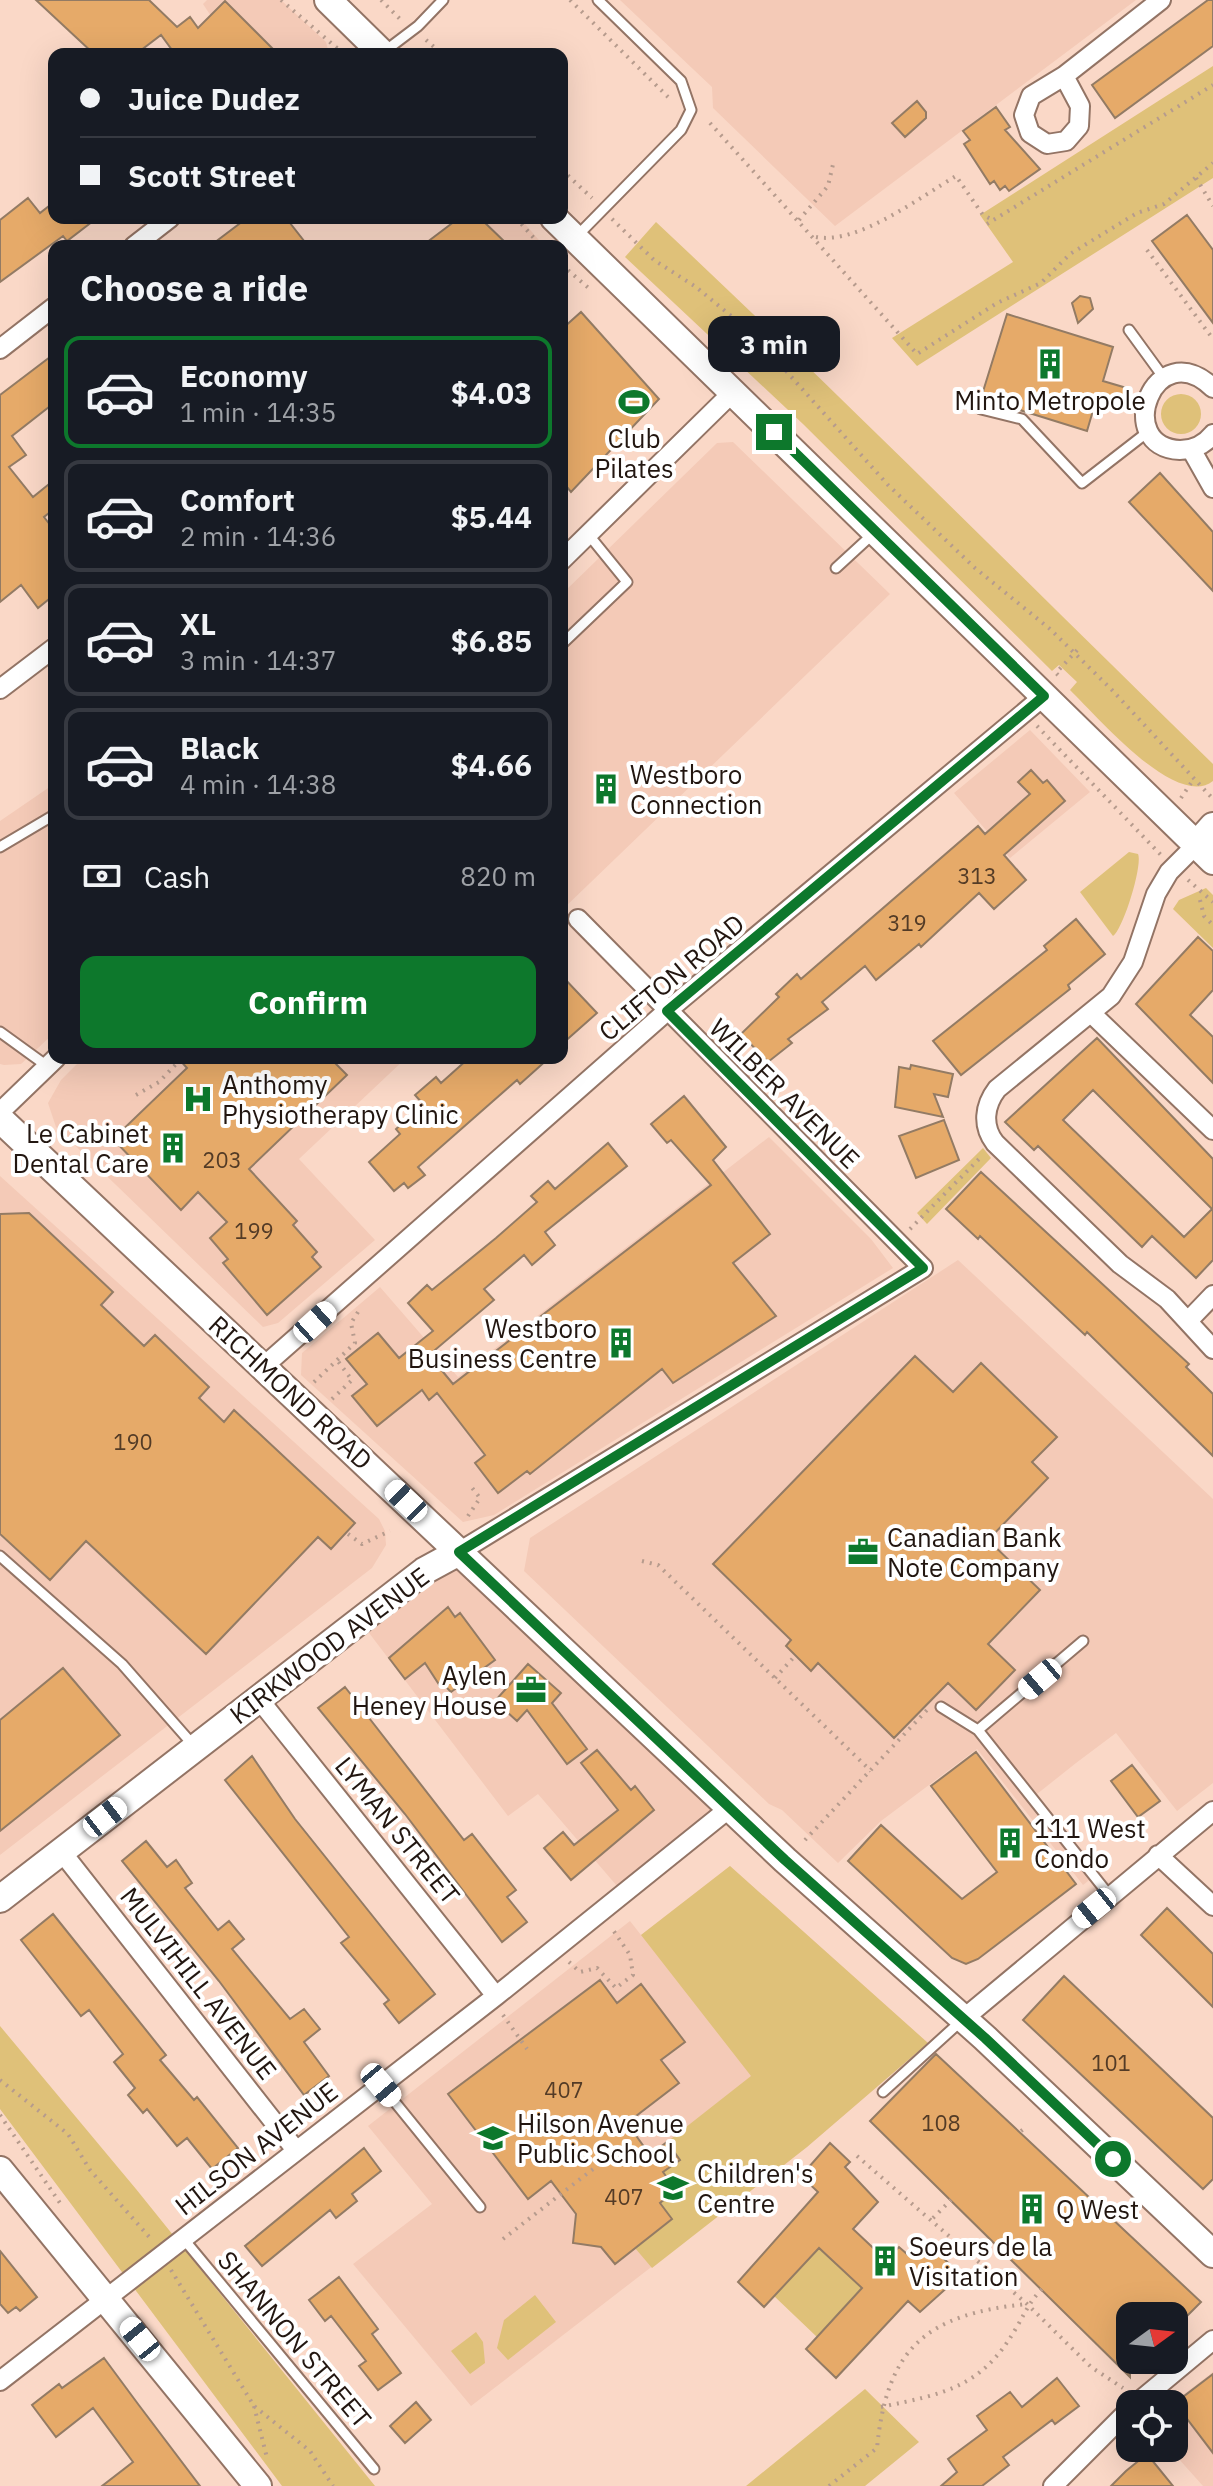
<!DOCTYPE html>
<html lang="en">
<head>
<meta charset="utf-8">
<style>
  :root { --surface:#171b24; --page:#242831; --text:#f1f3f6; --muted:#9ea1a6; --line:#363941; --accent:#0d782c }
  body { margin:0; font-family:"IBM Plex Sans",sans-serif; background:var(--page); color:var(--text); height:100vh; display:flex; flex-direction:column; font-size:30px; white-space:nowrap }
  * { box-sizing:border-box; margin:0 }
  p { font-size:26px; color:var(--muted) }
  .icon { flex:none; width:44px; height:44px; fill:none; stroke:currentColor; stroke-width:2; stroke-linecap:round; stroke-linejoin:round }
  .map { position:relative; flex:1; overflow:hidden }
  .drawer { position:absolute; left:48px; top:240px; width:520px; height:824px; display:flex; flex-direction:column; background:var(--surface); border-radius:16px; box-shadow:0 8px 32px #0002 }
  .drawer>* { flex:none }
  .hud { position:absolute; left:48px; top:48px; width:520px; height:176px; border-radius:16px; box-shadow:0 8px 32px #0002; display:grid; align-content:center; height:176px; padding:0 32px; background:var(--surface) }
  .needle { width:52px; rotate:75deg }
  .buttons { position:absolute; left:1116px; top:2302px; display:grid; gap:16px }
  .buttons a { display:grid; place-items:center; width:72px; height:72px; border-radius:16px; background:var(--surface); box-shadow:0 8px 32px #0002; font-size:40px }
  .end { position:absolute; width:36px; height:36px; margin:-18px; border:10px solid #0d782c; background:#fff; box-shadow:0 0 0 4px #fff }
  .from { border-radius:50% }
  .bubble { position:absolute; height:56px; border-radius:16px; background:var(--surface); box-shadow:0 8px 32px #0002; font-size:26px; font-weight:800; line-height:56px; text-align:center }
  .car { position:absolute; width:24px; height:48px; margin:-24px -12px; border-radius:10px; box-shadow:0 0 6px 2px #0007; background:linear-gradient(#fff 24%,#345 0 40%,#fff 0 76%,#345 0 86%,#fff 0) }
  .hud b { display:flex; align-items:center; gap:28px; height:76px; font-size:30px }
  .hud b+b { border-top:2px solid var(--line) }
  .hud i { width:20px; height:20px; background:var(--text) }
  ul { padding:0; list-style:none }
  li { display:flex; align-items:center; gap:24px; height:112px; margin:0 16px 12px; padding:0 16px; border:4px solid var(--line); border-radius:16px }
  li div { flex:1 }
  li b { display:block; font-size:30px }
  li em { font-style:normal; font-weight:800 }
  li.selected { border-color:var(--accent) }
  li>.icon { width:72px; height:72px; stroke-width:1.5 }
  h2 { padding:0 32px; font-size:36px; line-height:96px }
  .pay { display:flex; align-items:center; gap:20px; height:88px; padding:0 32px; font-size:30px }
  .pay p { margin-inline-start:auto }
  .button { display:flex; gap:16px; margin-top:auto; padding:16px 32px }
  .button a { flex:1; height:92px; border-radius:16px; background:var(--accent); color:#fff; font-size:32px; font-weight:800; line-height:92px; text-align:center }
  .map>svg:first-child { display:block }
</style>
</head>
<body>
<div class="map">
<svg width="1213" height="2486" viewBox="0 0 1213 2486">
  <rect width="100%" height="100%" fill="#fad8c7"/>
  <path fill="#f4cab7" d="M207,0H281L326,42L329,54H236L203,4Z
    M620,0H1136L835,226L713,108L712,87Z
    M450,218H520L544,246H475Z
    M733,442L890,594L562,910V594L717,443Z
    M1030,730L1090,792L1010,858L954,793Z
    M54,784V1033L21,1064L4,1065L0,1064V821Z
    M83,1058H406L299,1159L375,1240L278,1323L263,1327L56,1127L48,1103L61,1080Z
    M769,1137L871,1239L893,1268L494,1515L463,1522L301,1375L302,1353L380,1287L458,1377Z
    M0,1176L379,1519L385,1531L386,1545L372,1568L0,1855Z
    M958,1260L1213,1499V1783L1177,1811L1116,1733L1076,1763L1037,1794L1098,1873L1083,1885L977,1749L881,1821L838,1863L782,1810L769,1804L524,1571L530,1538Z
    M459,1552L731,1807L623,1893L538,1794L508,1816L360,1621Z
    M730,1866L928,2043L807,2147L471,2406L353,2264L432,2204L368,2126L630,1921L641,1935Z
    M1213,2372V2486H1203L1169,2448H1174V2404H1171Z"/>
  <path fill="#dfc179" d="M1213,66V178L917,366L892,338L1013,262L980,215Z
    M656,222C845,399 1027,583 1213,764V781C1176,810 1096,715 1070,690L1077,682L1059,665L1052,671L803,424L625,257Z
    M1161 414a20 20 0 1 1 40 0a20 20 0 1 1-40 0Z
    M1129,852L1138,854C1143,865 1123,930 1113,936L1080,892Z
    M1206,888L1213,895V948L1173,909L1179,900Z
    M983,1148L991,1158L927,1224L917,1213Z
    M730,1866L928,2043L807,2147L652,2268L635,2248L672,2220L660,2203L676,2190L663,2172L680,2159L667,2142L751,2076L641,1935Z
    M0,2026L136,2189L375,2486H282L0,2109Z
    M819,2248L862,2288L817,2337L774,2296Z
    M535,2295L556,2322L508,2360L497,2348L504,2320Z
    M476,2332L483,2342L485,2363L470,2374L451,2351Z
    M865,2389L919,2442L865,2486H746Z"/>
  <path fill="#e6aa69" stroke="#937b64" stroke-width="2" fill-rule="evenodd" d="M36,0H149L177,27L190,17L198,28L225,1L278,54H175L161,35L136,54H94Z
    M1208,0H1213V46L1115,118L1092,85Z
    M917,101L926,112V118L905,137L892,123Z
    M996,107L1010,127L1005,130L1040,169L1009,191L1005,186L1000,190L994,181L990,184L964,144L970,140L963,131Z
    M28,198L40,213L54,202V218H97L67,241L63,236L0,282V220Z
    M1187,215L1213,250V323L1152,241Z
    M247,218H286L308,246H210Z
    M459,218H480L509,246H422Z
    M1080,296L1090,298L1093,309L1078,323L1072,303Z
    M581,312L659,399L571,492L562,481V329Z
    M1007,314L1113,347L1103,381L1130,389L1125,406L1097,397L1087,431L981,398Z
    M54,354V403L12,436L26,455L9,467L33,497L54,480V509L44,517L54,530V595L38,608L21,585L0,602V395Z
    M1160,473L1213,532V591L1129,502Z
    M1031,770L1043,783L1047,780L1065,801L1004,855L1026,880L994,909L979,893L921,947L919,944L876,980L865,966L822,1002L828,1009L788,1039L792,1043L768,1062L741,1034L779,997L776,994L797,974L801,979L978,826L985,834L1030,794L1018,782Z
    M1076,919L1105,954L1068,985L1070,989L961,1075L933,1041L1047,950L1044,946Z
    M1198,937L1213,951V990L1190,1015L1213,1037V1083L1136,1004Z
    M562,976L597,1013L562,1044Z
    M1097,1038L1213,1159V1260L1196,1278L1152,1236L1142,1247L1038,1146L1034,1150L1005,1122ZM1093,1090L1212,1209L1184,1237L1063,1120Z
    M178,1058H330L347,1075L249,1169L297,1221L293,1225L317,1252L312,1257L321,1267L267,1315L223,1263L228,1259L210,1238L227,1222L198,1192L181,1210L113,1139L187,1068Z
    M469,1058H549L520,1084L517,1080L418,1167L425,1175L408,1188L404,1183L394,1191L369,1162L400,1134L396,1129L423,1104L415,1095L436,1077L441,1083Z
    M911,1065L953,1074L948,1097L934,1094L943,1117L895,1107L899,1067L910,1069Z
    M684,1096L726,1147L713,1160L770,1234L733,1263L776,1316L673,1383L662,1369L530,1474L527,1471L498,1493L475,1463L485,1455L437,1393L429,1400L422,1390L377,1426L352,1396L367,1384L346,1359L378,1333L399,1358L433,1331L408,1303L427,1285L432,1290L496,1238L537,1202L531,1196L548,1181L555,1189L608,1143L627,1166L545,1232L555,1245L532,1265L524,1255L484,1289L494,1300L429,1355L453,1384L711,1185L671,1140L667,1143L651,1124Z
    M944,1120L959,1160L916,1178L899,1136Z
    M981,1172L1189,1364L1186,1367L1213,1394V1456L1087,1332L1085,1335L980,1236L978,1239L946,1209Z
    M29,1213L113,1292L101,1305L144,1346L155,1335L209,1387L199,1398L224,1422L234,1410L355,1523L331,1549L318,1537L206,1654L86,1541L50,1580L0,1534V1214Z
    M915,1356L953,1392L981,1363L1057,1437L1032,1462L1048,1478L988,1540L1040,1590L988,1644L1015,1670L976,1710L948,1683L894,1738L818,1663L811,1671L786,1646L791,1640L713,1564Z
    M448,1607L455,1617L460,1613L495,1660L451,1692L443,1684L440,1686L425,1663L405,1679L389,1658Z
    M528,1664L561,1693L552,1703L587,1749L567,1764L527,1710L517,1721L495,1701Z
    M63,1668L120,1735L0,1831V1720Z
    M345,1687L464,1840L472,1834L516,1890L507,1897L527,1922L502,1942L405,1814L318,1708Z
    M597,1750L631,1790L635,1786L654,1810L571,1880L544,1848L563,1832L574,1845L618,1810L581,1763Z
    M976,1752L1076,1884L978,1959L966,1964L952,1958L848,1861L881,1825L962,1899L997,1872L931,1786Z
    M252,1756L295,1819L435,1994L399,2023L384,2004L389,2000L341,1943L349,1937L225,1780Z
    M1132,1765L1160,1801L1138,1817L1111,1781Z
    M146,1841L167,1867L176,1860L192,1883L185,1888L218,1930L229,1921L244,1939L232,1949L290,2019L304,2009L320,2029L304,2042L329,2076L304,2095L219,1981L122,1861Z
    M1167,1908L1213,1954V2007L1141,1935Z
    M53,1914L166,2055L160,2060L194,2100L197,2097L238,2148L212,2169L187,2138L177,2146L147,2109L143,2113L128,2095L135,2088L114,2062L123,2054L89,2010L81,2016L21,1940Z
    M1064,1976L1213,2118V2179L1203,2189L1023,2020Z
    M600,1980L617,2003L641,1984L685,2042L661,2060L679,2083L627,2123L650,2155L667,2142L680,2160L663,2172L676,2190L660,2203L672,2219L615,2264L601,2247L573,2243L576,2214L551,2181L528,2199L448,2094Z
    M936,2054L1201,2302L1174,2329V2316H1130V2377L870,2121Z
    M830,2143L850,2162L845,2167L878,2202L853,2229L886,2260L899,2247L907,2254L922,2238L961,2275L920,2312L908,2301L836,2378L806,2349L862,2288L819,2248L764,2307L738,2282L818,2192L801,2176Z
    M364,2148L381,2171L352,2194L357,2201L336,2218L330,2210L262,2266L245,2246Z
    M0,2251L37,2297L20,2311L16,2307L8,2313L0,2304Z
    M339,2277L378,2329L372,2334L401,2373L378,2390L359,2366L366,2361L331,2316L325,2321L309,2300Z
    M104,2358L138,2404L200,2486H102L133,2462L93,2408L56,2437L32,2405L59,2384L62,2388Z
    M1213,2374V2453L1175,2403Z
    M1057,2378L1079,2406L1055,2424L1052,2420L1003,2457L1009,2465L982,2486H941L957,2472L948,2459L987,2430L977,2416L1010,2392L1022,2407Z
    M416,2402L431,2420L405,2443L390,2426Z
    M1147,2454L1173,2486H1111L1126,2471Z"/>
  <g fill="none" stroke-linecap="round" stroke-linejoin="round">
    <g stroke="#937465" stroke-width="13">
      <path id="lane" d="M385,51L418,26L443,0
        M576,237L681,130L691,110L681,81L598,0
        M1129,330L1164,378
        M981,409L1022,419L1082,483L1149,431
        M836,568L873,534
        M562,644L627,582L588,534
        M0,847L54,815
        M0,1032L47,1066
        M0,1556L122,1664L194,1746
        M941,1707L978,1730L1109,1895
        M978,1730L1083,1641
        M381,2085L480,2207
        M883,2092L960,2022
        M182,2237L374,2469"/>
    </g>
    <g stroke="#937465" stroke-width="22">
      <path id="street" d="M1064,76L1080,106L1079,126L1066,141L1047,144L1030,133L1024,115L1031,96L1064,76L1161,0
        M134,246L170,218
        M0,349L54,307
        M1213,388C1154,332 1112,447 1180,450C1194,450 1205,444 1213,434
        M1191,449L1213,488
        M562,560L733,392
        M0,689L54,648
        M1196,845L1169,872L1156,894L1133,962L1111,996L997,1089C984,1106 982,1126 995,1143L1120,1264L1167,1299L1213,1349
        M1092,1014L1213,1130
        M0,1112L56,1058
        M1189,1320L1213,1295
        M264,1366L667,1011L1044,696
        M459,1552L923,1268L578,919
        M258,1698L496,1996
        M61,1851L295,2149
        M1158,1855L1213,1906
        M962,2020L1213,1811
        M0,2381L496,1996L731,1807
        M1136,2404L1213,2340
        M1053,2486L1130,2409"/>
    </g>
    <g stroke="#937465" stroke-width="30">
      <path id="secondary" d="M328,0L383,54
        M554,218L1213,861
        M1196,845L1213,826
        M0,1119L785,1860L985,2038L1213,2254
        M0,1899L424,1571L459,1552
        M0,2170L258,2486"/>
    </g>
    <path stroke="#b69b8d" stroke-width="4" stroke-dasharray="2 6" stroke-linecap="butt" d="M281,0L344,54
      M381,0L400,19
      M570,0L668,97
      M426,40L442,54
      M710,123L917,354L997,303L1041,283L1070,254L1137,213L1164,204L1213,163
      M562,170L592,198
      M1196,178L1213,206
      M516,218L541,246
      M612,219L654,260L696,287L753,334L888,485L975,568L1050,629L1112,690L1213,799
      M799,220L828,186L834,160
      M987,224L1213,85
      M816,237C858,245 920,197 956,176L983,215L993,220
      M1147,250L1213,339
      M562,265L591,290
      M1058,675L1056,673L1079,648
      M1037,726L1161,855
      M1181,798L1193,780
      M1188,880L1213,902
      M1200,900L1204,916L1213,925
      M136,1095L159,1082L180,1060
      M910,1229L982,1156
      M314,1382L355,1343L351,1323L358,1312
      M332,1399L352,1380L337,1360
      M468,1516L480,1498L469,1484
      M348,1534L362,1544L390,1531
      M642,1561L658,1565L871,1771
      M775,1678L794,1657
      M805,1840L927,1710
      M569,1962L580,1972L597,1968L616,1988L633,1975L630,1955L611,1927
      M503,2015L527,2049
      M0,2080L68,2134L90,2170L151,2239
      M0,2115L62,2206
      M1021,2131L1025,2128
      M857,2156L1027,2304L1091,2367L1123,2388
      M1113,2217L1118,2212
      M933,2218L951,2200
      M503,2239L606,2159
      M171,2270L254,2406L310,2451L333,2486
      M254,2406L267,2458
      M881,2407C943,2394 981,2388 1015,2330C1024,2315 1029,2302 1042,2289
      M829,2486L877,2448C887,2347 927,2314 1027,2304"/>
    <use href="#lane" stroke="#fff" stroke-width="9"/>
    <use href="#street" stroke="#fff" stroke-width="18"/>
    <use href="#secondary" stroke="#fff" stroke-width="26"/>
  </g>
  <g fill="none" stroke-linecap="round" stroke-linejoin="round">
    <path stroke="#0d782c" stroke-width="10" d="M774,432L1044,696L667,1011L923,1268L459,1552L785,1860L985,2038L1113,2159"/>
  </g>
  <defs>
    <g id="building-bare" transform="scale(2.4)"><path d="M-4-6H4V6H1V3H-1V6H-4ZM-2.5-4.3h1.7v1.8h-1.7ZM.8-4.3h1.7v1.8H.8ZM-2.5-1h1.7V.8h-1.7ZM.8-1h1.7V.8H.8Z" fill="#0d782c" stroke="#fff" stroke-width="2.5" paint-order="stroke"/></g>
    <g id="stadium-bare" transform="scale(2.4)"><path d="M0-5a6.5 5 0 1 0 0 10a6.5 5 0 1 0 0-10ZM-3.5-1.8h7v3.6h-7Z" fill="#0d782c" stroke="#fff" stroke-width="2.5" paint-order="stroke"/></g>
    <g id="hospital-bare" transform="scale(2.4)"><path d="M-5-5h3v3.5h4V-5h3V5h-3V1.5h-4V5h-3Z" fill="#0d782c" stroke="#fff" stroke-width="2.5" paint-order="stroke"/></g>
    <g id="office-bare" transform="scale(2.4)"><path d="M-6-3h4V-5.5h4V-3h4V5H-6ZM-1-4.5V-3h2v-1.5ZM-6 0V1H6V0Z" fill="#0d782c" stroke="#fff" stroke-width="2.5" paint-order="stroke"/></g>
    <g id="school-bare" transform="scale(2.4)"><path d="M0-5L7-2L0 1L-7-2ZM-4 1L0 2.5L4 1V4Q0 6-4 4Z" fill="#0d782c" stroke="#fff" stroke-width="2.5" paint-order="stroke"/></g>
  </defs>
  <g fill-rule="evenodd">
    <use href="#building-bare" x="1050" y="364"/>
    <use href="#stadium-bare" x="634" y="402"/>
    <use href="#building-bare" x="606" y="789"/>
    <use href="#hospital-bare" x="198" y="1099"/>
    <use href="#building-bare" x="173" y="1148"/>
    <use href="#building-bare" x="621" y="1343"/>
    <use href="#office-bare" x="863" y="1552"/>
    <use href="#office-bare" x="531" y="1690"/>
    <use href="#building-bare" x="1010" y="1843"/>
    <use href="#school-bare" x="493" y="2138"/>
    <use href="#school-bare" x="673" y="2188"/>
    <use href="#building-bare" x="1032" y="2209"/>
    <use href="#building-bare" x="885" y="2261"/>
  </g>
  <g text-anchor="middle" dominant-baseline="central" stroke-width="8" stroke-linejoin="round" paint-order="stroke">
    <g font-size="22" fill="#533b26">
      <text x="977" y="875">313</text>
      <text x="907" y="922">319</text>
      <text x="222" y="1159">203</text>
      <text x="254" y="1230">199</text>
      <text x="133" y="1441">190</text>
      <text x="1111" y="2062">101</text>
      <text x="564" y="2089">407</text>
      <text x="941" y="2122">108</text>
      <text x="624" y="2196">407</text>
    </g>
    <g font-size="26" fill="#221610" stroke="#fff" text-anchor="start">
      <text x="1050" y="400" text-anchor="middle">Minto Metropole</text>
      <text x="634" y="438" text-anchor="middle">Club<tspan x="634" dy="30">Pilates</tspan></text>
      <text x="630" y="774">Westboro<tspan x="630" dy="30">Connection</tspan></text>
      <text x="222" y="1084">Anthomy<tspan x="222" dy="30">Physiotherapy Clinic</tspan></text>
      <text x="149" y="1133" text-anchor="end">Le Cabinet<tspan x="149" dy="30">Dental Care</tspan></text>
      <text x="597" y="1328" text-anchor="end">Westboro<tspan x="597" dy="30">Business Centre</tspan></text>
      <text x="887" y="1537">Canadian Bank<tspan x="887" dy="30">Note Company</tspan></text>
      <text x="507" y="1675" text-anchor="end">Aylen<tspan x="507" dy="30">Heney House</tspan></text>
      <text x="1034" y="1828">111 West<tspan x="1034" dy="30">Condo</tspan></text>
      <text x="517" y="2123">Hilson Avenue<tspan x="517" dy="30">Public School</tspan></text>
      <text x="697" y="2173">Children's<tspan x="697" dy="30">Centre</tspan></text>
      <text x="1056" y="2209">Q West</text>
      <text x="909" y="2246">Soeurs de la<tspan x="909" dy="30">Visitation</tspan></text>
    </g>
    <g font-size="26" fill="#221610" stroke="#fff">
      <text transform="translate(671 977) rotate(-40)">CLIFTON ROAD</text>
      <text transform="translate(785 1093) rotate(45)">WILBER AVENUE</text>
      <text transform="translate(291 1392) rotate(43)">RICHMOND ROAD</text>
      <text transform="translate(329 1645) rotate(-37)">KIRKWOOD AVENUE</text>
      <text transform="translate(398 1830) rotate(51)">LYMAN STREET</text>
      <text transform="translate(199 1983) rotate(52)">MULVIHILL AVENUE</text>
      <text transform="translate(256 2148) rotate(-38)">HILSON AVENUE</text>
      <text transform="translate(295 2339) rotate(50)">SHANNON STREET</text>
    </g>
  </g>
</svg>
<div class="buttons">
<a><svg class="needle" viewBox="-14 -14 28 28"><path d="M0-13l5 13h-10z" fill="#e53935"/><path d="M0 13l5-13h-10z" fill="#9ea1a6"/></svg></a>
<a><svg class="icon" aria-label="locate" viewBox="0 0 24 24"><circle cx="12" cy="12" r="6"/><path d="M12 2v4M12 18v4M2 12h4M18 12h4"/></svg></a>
</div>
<i class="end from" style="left:1113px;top:2159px"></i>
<i class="end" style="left:774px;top:432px"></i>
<div class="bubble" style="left:708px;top:316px;width:132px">3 min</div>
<i class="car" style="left:315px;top:1322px;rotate:48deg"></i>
<i class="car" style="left:406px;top:1501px;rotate:314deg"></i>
<i class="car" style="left:1040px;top:1679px;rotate:230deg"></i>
<i class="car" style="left:105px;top:1817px;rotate:52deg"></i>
<i class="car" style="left:1094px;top:1908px;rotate:231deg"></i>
<i class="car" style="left:381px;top:2085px;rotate:140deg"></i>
<i class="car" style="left:140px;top:2339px;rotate:321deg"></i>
<div class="hud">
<b><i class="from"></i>Juice Dudez</b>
<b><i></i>Scott Street</b>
</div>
<section class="drawer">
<h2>Choose a ride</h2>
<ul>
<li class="selected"><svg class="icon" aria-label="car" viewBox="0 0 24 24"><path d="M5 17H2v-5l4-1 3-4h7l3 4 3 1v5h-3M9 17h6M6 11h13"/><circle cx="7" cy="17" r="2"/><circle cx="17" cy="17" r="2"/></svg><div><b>Economy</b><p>1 min · 14:35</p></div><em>$4.03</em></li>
<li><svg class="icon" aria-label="car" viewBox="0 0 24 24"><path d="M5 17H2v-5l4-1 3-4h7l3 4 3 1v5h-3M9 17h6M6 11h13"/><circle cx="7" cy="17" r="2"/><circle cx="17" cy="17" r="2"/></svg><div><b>Comfort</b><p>2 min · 14:36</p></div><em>$5.44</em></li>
<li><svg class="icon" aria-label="car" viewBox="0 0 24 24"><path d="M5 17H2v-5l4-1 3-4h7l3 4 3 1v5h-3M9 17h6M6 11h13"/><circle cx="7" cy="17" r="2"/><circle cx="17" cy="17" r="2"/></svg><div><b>XL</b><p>3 min · 14:37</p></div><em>$6.85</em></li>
<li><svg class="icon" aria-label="car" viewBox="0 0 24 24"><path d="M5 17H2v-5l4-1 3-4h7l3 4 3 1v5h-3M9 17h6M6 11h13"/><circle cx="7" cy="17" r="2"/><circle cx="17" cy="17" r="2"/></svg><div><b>Black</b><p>4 min · 14:38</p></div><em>$4.66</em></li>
</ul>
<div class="pay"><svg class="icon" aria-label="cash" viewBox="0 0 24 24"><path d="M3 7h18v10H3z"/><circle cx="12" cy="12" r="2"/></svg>Cash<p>820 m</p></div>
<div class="button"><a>Confirm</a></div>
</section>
</div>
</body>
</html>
